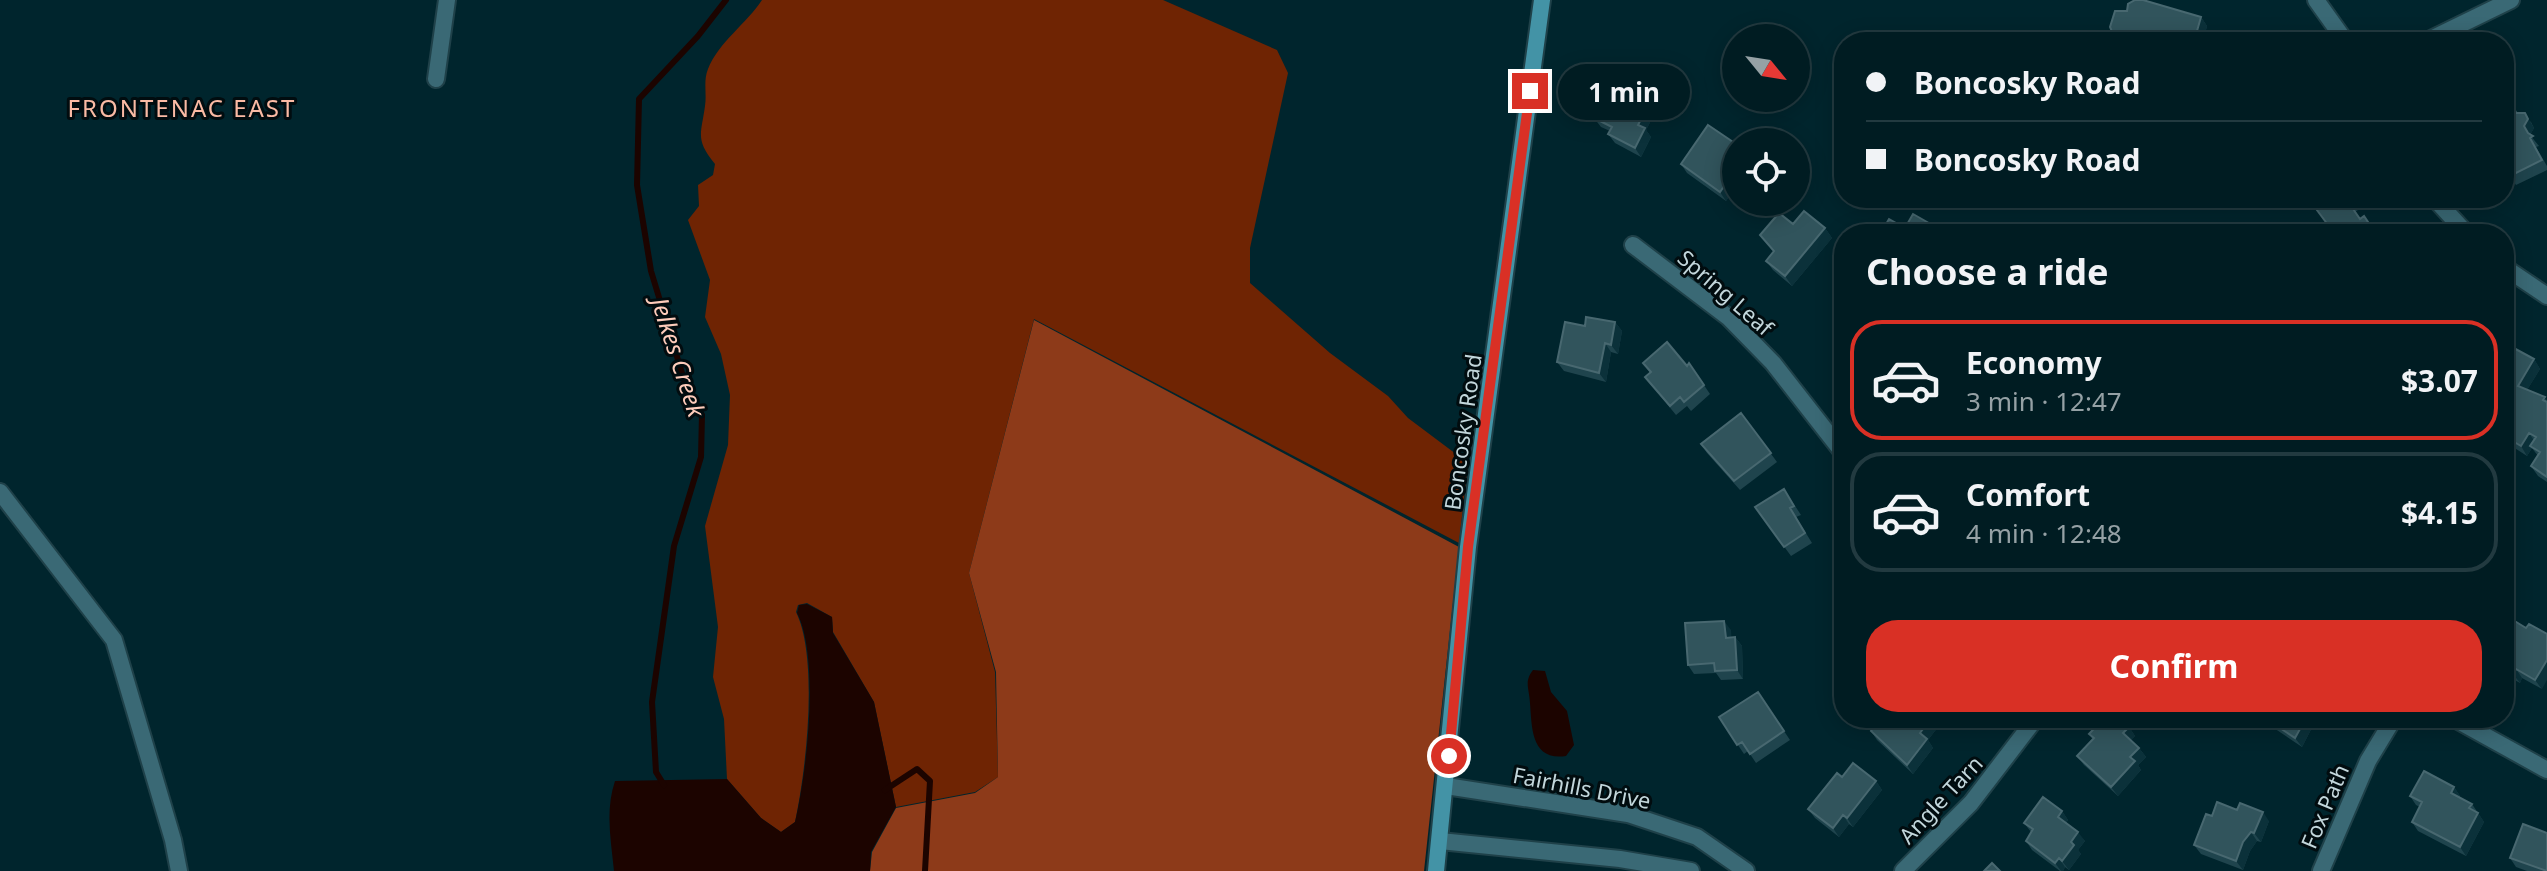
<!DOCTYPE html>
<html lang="en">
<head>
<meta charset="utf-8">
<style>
  :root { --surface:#001c22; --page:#0e292f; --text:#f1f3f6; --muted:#95a1a5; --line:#223a40; --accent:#d93025 }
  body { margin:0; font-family:"Noto Sans",sans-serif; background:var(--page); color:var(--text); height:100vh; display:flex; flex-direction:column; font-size:30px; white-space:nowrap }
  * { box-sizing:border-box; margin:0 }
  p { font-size:26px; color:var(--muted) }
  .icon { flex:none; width:44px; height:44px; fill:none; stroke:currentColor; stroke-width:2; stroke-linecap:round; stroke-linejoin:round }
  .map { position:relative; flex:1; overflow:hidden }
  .drawer { position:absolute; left:1834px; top:224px; width:680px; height:504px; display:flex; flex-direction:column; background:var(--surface); border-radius:32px; box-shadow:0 4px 20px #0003,0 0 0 2px var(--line) }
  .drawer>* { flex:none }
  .banner { position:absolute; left:1834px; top:32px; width:680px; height:176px; border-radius:32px; box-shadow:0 4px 20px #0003,0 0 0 2px var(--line); display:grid; align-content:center; height:176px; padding:0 32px; background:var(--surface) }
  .needle { width:52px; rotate:120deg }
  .fabs { position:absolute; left:1722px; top:24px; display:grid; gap:16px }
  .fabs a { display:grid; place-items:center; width:88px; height:88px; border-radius:50%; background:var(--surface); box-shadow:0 4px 20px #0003,0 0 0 2px var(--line); font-size:40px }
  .end { position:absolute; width:36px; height:36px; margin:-18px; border:10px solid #d93025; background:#fff; box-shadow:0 0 0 4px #fff }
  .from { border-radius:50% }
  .bubble { position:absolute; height:56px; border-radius:28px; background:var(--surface); box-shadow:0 4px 20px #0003,0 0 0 2px var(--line); font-size:26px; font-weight:700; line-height:56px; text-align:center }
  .banner b { display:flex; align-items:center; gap:28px; height:76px; font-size:30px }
  .banner b+b { border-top:2px solid var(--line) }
  .banner i { width:20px; height:20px; background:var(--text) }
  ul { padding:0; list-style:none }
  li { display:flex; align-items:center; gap:24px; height:120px; margin:0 16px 12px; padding:0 16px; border:4px solid var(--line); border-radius:32px }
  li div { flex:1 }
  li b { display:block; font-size:30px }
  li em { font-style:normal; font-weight:700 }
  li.selected { border-color:var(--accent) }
  li>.icon { width:72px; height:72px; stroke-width:1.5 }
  h2 { padding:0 32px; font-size:36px; line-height:96px }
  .button { display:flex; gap:16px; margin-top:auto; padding:16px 32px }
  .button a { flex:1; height:92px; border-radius:32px; background:var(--accent); color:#fff; font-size:32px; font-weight:700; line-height:92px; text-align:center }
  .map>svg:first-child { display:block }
</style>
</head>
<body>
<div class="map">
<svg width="2547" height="871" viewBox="0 0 2547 871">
  <rect width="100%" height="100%" fill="#00252d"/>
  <path fill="#6f2403" d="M762,0H1163L1277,50L1288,73L1250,248V283L1330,353L1388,396L1408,418L1468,463L1459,543L1034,319L969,573L995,672L998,777L975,792L896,807L874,702L833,632L832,617L807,603L798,605L796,612C819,659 806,771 795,822L781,832L761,818L727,779L724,719L713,677L718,627L705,526L728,445L730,395L721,354L705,317L710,280L688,220L699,206L698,185L713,175L715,164C695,139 701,135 705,106C707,94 703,81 708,69C718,43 747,23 762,0Z"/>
  <path fill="#8d3a19" d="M1034,320L1459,547L1424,871H870L872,852L896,808L975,793L998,777L996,672L969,573Z"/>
  <path fill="#1c0400" d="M807,604L832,617L833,633L874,702L896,807L871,852L870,871H614C611,840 605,811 615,781L727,779L761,818L781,832L795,822C807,772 820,658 797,613L799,605Z
    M1533,670L1545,671L1551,692L1567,711L1574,745L1566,756C1531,761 1532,728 1530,703C1529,687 1524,682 1533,670Z"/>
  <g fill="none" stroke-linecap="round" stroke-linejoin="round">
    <path stroke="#1c0400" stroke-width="6" d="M664,785L656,772L652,702L674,546L701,457L702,415L685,383L651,271L637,185L639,99L698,36L726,0
      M885,790L917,769L930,781L925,871"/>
    <g stroke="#1f4149" stroke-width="20">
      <path id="street" d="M2316,0L2346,42
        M2425,42L2511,0
        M436,79L447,0
        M2434,198L2467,234
        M1633,245L1728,317L1773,363L1844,454
        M2504,267L2547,296
        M0,492L114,640L173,840L179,871
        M2453,718L2547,770
        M1446,786L1628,814L1697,837L1746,871
        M1440,841L1620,859L1691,871
        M1903,871L1971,803L2036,718
        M2321,871L2368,761L2394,718"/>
    </g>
    <g stroke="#1f4149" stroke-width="20">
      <path id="secondary" d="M1436,871L1468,547L1542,0"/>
    </g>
    <use href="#street" stroke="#3a6975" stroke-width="16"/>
    <use href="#secondary" stroke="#4393a6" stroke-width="16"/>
  </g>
  <path fill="#1f444d" d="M2201,17L2207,26L2203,42H2119L2113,34Z
    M2508,98L2518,113L2531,122L2534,128L2530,135L2539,146L2536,147L2547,166V170L2516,185L2504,167Z
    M1658,107L1646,130L1651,137L1641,157L1615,143L1608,134L1610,131L1601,127L1594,118Z
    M1708,125L1736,145V187L1726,201L1687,173L1681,164Z
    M2350,198L2358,210L2355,212L2360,219L2376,234L2331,230Z
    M1793,224L1825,228L1832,238L1792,286L1773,270L1766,261L1774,252L1760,235Z
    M1615,322L1622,331L1618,354L1611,352L1606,382L1564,371L1557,362L1585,326Z
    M2504,356L2534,359L2540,369L2527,390L2547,400V482L2538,476L2531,466L2538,456L2532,448L2527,456L2510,445L2504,448Z
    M1643,363L1687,366L1689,363L1710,394L1691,411L1687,406L1676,415L1645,377L1650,373Z
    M1741,413L1777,462L1740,490L1707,453L1701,444Z
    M1784,489L1801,515L1796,517L1812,543L1791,556L1755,507Z
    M1731,630V638L1735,637L1742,646L1743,679L1721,680L1716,673L1694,674L1688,665Z
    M2504,633L2542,689L2522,678L2520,683L2504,674Z
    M1758,692L1790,740L1756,763L1748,751L1744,754L1719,717Z
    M2163,718H2185L2187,725L2170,730Z
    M2259,718H2317L2302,747Z
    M1938,727L1928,740L1933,748L1913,774L1877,740L1871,731Z
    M2129,727L2135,736L2131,740L2139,748L2146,757L2138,765L2141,770L2118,796L2084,765L2077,756L2093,740L2089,734Z
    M1842,777L1876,781L1882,790L1853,827L1849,824L1839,837L1815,818L1808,809Z
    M2454,787L2460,796V798L2472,804L2484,822L2466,856L2418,831L2412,822L2420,807L2416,805L2410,796Z
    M2062,811L2068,820L2066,823L2085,841L2078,850L2081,854L2069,870L2065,867L2063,871H2060L2032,850L2026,841L2031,832L2024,823Z
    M2212,816L2269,821L2261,842L2257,841L2250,851L2243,870L2201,854L2194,845Z
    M2510,858L2547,871H2527L2516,867Z"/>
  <path fill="#0b313a" d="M2201,17L2207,26L2203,42H2198L2195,38Z
    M1652,98L1658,107L1646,130L1651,137L1641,157L1635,148L1638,125Z
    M2525,113L2534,128L2530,135L2534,142L2524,126Z
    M1736,169V187L1726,201L1720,192Z
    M1825,228L1832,238L1792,286L1785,276Z
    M1615,322L1622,331L1618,354L1611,345Z
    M1605,343L1611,352L1606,382L1599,373Z
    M2534,359L2540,369L2524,395L2518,386Z
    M2529,433L2535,442L2530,446L2532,448L2527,456L2521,446Z
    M1724,621L1731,630L1732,647L1726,638Z
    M1735,637L1742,646L1743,679L1737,670Z
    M2547,660V680L2542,689L2535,680Z
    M2516,669L2522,678L2520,683L2513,674Z
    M1931,718L1938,727L1928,740L1933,748L1913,774L1907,765L1920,733Z
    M2306,718H2317L2302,747L2295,738Z
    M2129,727L2135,736L2130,742L2123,733Z
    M2139,748L2146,757L2138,765L2141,770L2118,796L2111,787L2130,757Z
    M1876,781L1882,790L1853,827L1847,818Z
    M2454,787L2460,796L2457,802L2451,793Z
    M2062,811L2068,820L2064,826L2058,817Z
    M2263,812L2269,821L2261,842L2254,833Z
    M2478,813L2484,822L2466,856L2460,847Z
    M1843,815L1849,824L1839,837L1833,828Z
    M2078,832L2085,841L2078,850L2081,854L2069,870L2062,861L2071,842Z
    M2251,832L2257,841L2250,851L2243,870L2236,861L2243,842Z
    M2059,858L2065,867L2063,871H2061L2055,863Z"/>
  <path fill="#31545c" stroke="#486870" stroke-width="2" d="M2135,0H2143L2201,17L2195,38L2190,36L2189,42H2136L2127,40L2124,35L2113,34L2110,27L2115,11H2127L2128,4Z
    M1612,83L1622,88L1624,84L1652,98L1638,125L1645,128L1635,148L1608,134L1612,127L1594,118Z
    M2508,98L2516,113H2525L2528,119L2524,126L2528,133L2533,136L2530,138L2542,160L2510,176L2504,167V100Z
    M1708,125L1736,144L1733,148L1736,150V169L1720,192L1681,164Z
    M2308,198H2350L2352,201L2349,203L2360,219L2364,216L2376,234H2327L2326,233L2331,229Z
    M1804,211L1825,228L1785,276L1766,261L1774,251L1760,235L1779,213L1793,224Z
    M1913,214L1948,234H1886L1882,231L1889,219L1905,228Z
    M1586,317L1615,322L1611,345L1605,343L1599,373L1557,362L1565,322L1585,326Z
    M1667,342L1687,366L1689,363L1704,385L1684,402L1680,397L1670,406L1645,377L1651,372L1643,363Z
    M2510,346L2534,359L2518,386L2545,397L2543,400L2547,402V477L2531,466L2540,452L2530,446L2536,437L2529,433L2521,446L2504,436V356Z
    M1741,413L1771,453L1734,481L1701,444Z
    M1784,489L1794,506L1790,508L1805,533L1784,547L1755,507Z
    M2513,620L2526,628L2529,624L2547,634V660L2535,680L2516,669L2513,674L2504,669V633Z
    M1724,621L1726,638L1735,637L1737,670L1715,671L1714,663L1688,665L1685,623Z
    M1758,692L1784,731L1750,754L1742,742L1737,745L1719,717Z
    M1881,718H1931L1920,733L1927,739L1907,765L1871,731Z
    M2104,718H2118L2129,727L2123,733L2139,748L2130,757L2135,761L2111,787L2077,756L2094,738L2089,734Z
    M2265,718H2306L2295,738Z
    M1853,763L1876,781L1847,818L1843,815L1833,828L1808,809L1837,773L1842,777Z
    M2424,771L2454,787L2451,793L2472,804L2469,808L2478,813L2460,847L2412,822L2422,802L2410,796Z
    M2043,797L2062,811L2058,817L2078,832L2071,842L2074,845L2062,861L2059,858L2055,863L2026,841L2033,829L2024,823Z
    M2217,802L2237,810L2240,803L2263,812L2254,833L2251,832L2243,842L2236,861L2194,845L2206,814L2212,816Z
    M2523,824L2547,833V871L2510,858Z
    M1992,863L2000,871H1984Z"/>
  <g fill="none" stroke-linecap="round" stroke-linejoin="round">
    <path stroke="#d93025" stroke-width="10" d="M1449,756L1468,547L1530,91"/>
  </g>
  <g text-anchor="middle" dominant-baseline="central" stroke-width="6" stroke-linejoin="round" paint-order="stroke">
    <g font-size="22" fill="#c2d6db" stroke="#010c0f">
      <text transform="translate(1726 292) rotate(41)">Spring Leaf</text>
      <text transform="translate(1462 432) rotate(-82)">Boncosky Road</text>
      <text transform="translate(1582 787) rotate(11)">Fairhills Drive</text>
      <text transform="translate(1940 799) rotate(-47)">Angle Tarn</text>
      <text transform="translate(2324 806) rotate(-67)">Fox Path</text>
    </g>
    <g font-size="24" letter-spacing="2" fill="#fabaa4" stroke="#010c0f">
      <text x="182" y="107">FRONTENAC EAST</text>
    </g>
    <g font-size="24" font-style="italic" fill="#fdccbb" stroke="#010c0f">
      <text transform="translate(679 357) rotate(72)">Jelkes Creek</text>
    </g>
  </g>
</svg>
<div class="fabs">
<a><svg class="needle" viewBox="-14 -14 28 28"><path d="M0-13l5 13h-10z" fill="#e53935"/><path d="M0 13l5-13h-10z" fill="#95a1a5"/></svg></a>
<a><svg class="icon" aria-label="locate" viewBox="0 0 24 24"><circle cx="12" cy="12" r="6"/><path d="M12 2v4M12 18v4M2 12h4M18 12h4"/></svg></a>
</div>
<i class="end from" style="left:1449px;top:756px"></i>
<i class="end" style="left:1530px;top:91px"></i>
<div class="bubble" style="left:1558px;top:64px;width:132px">1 min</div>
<div class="banner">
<b><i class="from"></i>Boncosky Road</b>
<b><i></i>Boncosky Road</b>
</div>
<section class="drawer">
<h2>Choose a ride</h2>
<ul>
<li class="selected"><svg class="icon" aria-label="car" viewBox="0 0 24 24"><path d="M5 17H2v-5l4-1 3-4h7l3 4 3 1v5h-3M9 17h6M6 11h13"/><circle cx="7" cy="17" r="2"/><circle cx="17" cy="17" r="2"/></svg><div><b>Economy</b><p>3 min · 12:47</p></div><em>$3.07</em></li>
<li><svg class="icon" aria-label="car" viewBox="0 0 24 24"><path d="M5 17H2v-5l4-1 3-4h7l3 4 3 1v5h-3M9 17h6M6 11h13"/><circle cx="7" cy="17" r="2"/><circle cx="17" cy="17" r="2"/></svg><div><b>Comfort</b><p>4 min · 12:48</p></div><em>$4.15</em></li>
</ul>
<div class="button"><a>Confirm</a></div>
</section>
</div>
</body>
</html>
